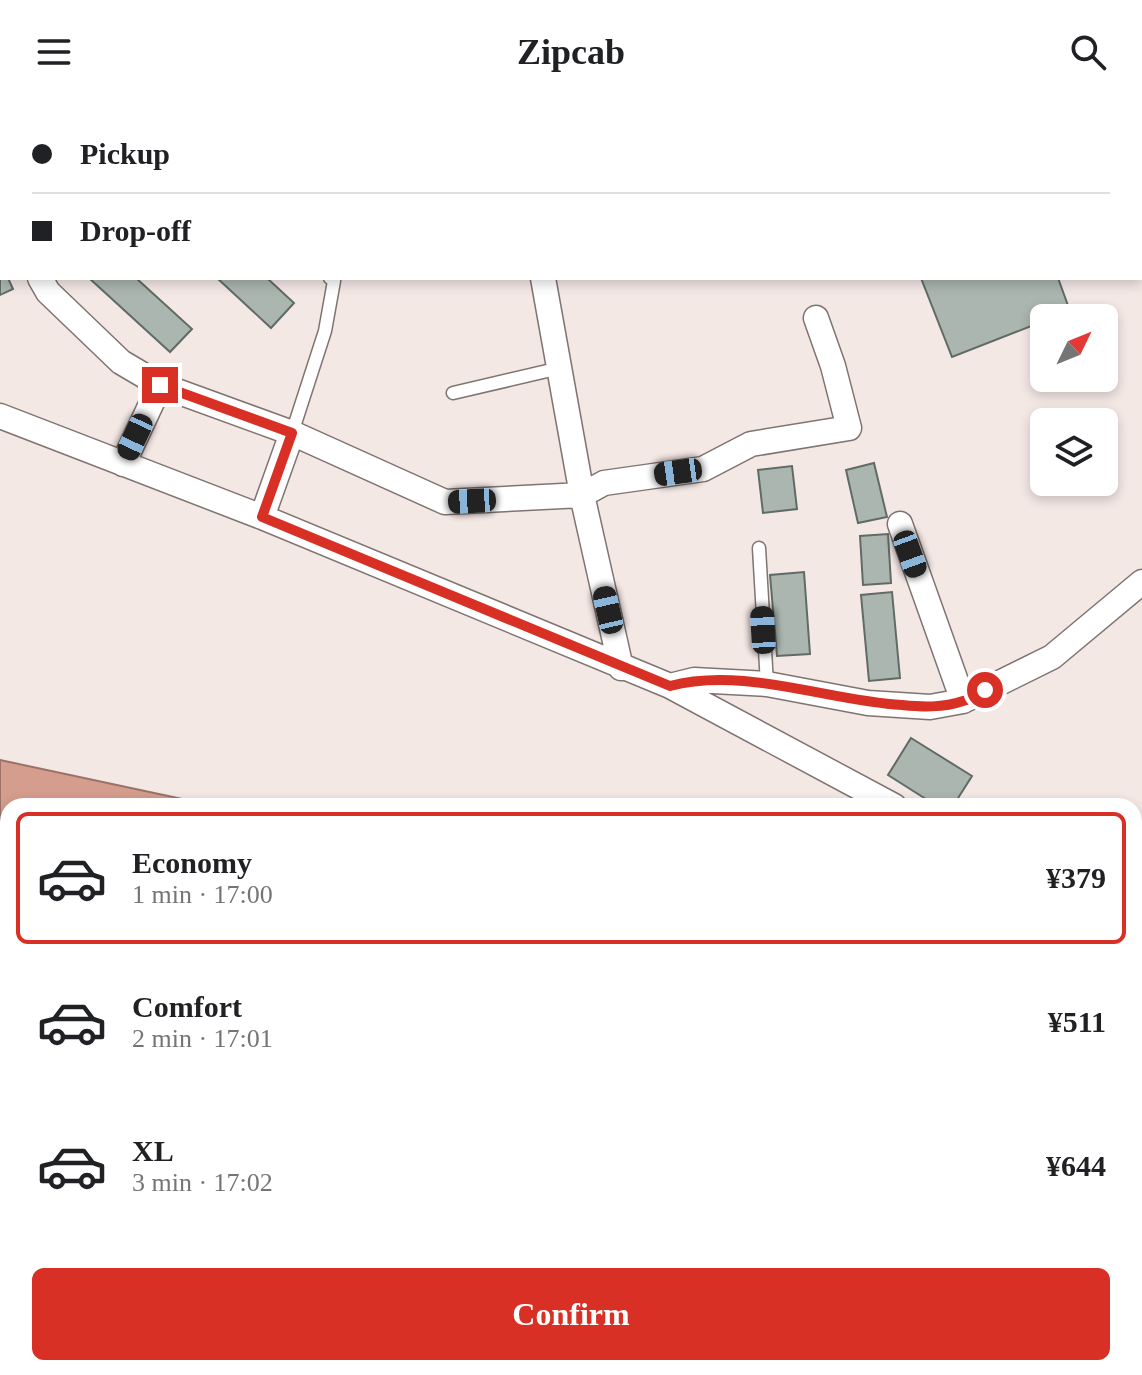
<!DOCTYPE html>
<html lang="en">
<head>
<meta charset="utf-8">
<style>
  :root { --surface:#fff; --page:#f6f6f6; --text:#202124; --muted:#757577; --line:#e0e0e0; --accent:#d93025 }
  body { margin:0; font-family:"Times New Roman",serif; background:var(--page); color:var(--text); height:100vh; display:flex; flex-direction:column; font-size:30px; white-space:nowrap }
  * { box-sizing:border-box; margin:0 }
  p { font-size:26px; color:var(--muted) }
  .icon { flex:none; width:44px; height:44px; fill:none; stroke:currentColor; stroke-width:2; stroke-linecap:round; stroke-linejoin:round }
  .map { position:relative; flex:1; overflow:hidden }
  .drawer { position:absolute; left:0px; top:694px; width:1142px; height:578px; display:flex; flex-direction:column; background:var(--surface); border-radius:24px 24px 0 0; box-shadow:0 4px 12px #0003 }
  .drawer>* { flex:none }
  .top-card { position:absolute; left:0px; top:0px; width:1142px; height:176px; box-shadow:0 4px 12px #0003; display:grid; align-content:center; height:176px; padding:0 32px; background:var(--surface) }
  .needle { width:52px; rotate:47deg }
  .controls { position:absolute; left:1030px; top:200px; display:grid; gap:16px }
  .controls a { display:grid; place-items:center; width:88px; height:88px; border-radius:12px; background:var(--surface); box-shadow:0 4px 12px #0003; font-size:40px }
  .end { position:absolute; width:36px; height:36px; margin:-18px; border:10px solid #d93025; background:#fff; box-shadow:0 0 0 4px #fff }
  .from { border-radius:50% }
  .car { position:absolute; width:24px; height:48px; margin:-24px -12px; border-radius:10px; box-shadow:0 0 6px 2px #0007; background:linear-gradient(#222 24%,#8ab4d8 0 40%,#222 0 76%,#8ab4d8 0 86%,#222 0) }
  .top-card b { display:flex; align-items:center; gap:28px; height:76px; font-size:30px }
  .top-card b+b { border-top:2px solid var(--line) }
  .top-card i { width:20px; height:20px; background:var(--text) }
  ul { padding:14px 0 0; list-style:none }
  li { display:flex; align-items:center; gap:24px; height:132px; margin:0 16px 12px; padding:0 16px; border:4px solid transparent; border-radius:12px }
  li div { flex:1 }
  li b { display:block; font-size:30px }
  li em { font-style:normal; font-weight:600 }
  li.current { border-color:var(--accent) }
  li>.icon { width:72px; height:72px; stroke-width:1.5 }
  .primary-button { display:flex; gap:16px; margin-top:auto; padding:16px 32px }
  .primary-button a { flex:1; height:92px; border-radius:12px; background:var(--accent); color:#fff; font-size:32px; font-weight:600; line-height:92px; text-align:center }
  header { display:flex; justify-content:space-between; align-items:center; height:104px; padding:0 32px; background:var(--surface); font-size:36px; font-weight:600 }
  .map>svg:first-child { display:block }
</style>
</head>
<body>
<header><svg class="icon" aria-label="menu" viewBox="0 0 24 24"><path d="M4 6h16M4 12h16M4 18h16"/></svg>Zipcab<svg class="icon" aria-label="search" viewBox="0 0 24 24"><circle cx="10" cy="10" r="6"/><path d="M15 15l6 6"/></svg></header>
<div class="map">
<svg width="1142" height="1271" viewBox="0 0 1142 1271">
  <rect width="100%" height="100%" fill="#f4e8e5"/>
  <path fill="#e0b9ad" d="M0,1025L8,1027V1264H744L759,1271H0Z"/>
  <path fill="#d49d8d" stroke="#9a7267" stroke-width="2" d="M0,656L215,702H8V957L0,955Z
    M1134,1008L1142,1009V1271H1012L992,1264H1134Z"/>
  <path fill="#abb6b0" stroke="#616b66" stroke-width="2" d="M775,0H944L945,2H776Z
    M0,157L2,174H8L13,185L0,191Z
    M89,174H136L192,225L170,248Z
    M217,174H267L294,199L271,224Z
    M921,174H1058L1070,207L1044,214V217L952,253Z
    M874,359L887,413L858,419L846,366Z
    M792,362L797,405L763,409L758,366Z
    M888,430L891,479L863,481L860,432Z
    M804,468L810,550L777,552L770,471Z
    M892,488L900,574L869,577L861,491Z
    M911,634L972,672L953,702H937L888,671Z"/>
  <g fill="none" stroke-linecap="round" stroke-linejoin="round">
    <g stroke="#7f7471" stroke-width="15">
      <path id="lane" d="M294,0L296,2
        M215,2L219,0
        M453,289L560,264
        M292,329L325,227L334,177L330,174
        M759,444L767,580"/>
    </g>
    <g stroke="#7f7471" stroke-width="27">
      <path id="street" d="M509,0V2
        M1140,26L1142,25
        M40,174L48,188L121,258L160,281L292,329L445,398L582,391L604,379L703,365L751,340L849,324L833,262L816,214
        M543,174L582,391L621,564
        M0,312L262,413L670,582L894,702
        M123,360L160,281
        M262,413L292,329
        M900,420L963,597
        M670,582L694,576L767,580L868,599L930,603L963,597L1052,553L1142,478
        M1134,808L1142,809"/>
    </g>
    <g stroke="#7f7471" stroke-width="37">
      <path id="secondary" d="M1121,0L1122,2
        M1140,51L1142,56
        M1134,1196L1142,1123
        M1126,1271V1264"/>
    </g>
    <path stroke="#a79e9b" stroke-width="4" stroke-dasharray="6 4" stroke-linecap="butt" d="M0,984L8,985
      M848,1264L867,1271"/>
    <use href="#lane" stroke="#fff" stroke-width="12"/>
    <use href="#street" stroke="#fff" stroke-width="24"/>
    <use href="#secondary" stroke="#fff" stroke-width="34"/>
  </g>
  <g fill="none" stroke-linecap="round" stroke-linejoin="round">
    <path stroke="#d93025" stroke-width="10" d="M160,281L292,329L262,413L670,582C743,562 828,597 902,601C922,603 943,604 963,597C971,595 978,590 985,586"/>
  </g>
</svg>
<div class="controls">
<a><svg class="needle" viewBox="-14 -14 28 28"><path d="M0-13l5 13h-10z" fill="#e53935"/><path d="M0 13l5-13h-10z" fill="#757577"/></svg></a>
<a><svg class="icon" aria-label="layers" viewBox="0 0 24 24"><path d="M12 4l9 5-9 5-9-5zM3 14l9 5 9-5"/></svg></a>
</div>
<i class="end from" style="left:985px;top:586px"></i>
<i class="end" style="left:160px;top:281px"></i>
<i class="car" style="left:135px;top:333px;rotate:205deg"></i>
<i class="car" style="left:678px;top:368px;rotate:262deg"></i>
<i class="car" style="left:472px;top:397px;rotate:267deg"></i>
<i class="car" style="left:910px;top:450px;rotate:160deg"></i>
<i class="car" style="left:608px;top:506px;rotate:347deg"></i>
<i class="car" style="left:763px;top:526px;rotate:357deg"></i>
<div class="top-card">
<b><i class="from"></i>Pickup</b>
<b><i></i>Drop-off</b>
</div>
<section class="drawer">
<ul>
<li class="current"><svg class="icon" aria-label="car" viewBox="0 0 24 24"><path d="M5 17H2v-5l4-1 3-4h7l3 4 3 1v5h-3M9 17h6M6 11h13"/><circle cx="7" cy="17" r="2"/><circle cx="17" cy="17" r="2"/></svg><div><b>Economy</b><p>1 min · 17:00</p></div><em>¥379</em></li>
<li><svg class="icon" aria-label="car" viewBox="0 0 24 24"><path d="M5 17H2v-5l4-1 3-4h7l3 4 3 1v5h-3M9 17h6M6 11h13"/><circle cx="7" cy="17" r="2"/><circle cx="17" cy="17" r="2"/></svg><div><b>Comfort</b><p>2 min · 17:01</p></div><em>¥511</em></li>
<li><svg class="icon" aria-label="car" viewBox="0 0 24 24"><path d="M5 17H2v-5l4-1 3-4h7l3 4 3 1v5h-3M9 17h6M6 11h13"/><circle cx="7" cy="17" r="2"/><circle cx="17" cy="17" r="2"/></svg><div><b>XL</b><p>3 min · 17:02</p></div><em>¥644</em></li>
</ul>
<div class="primary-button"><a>Confirm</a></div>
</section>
</div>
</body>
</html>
